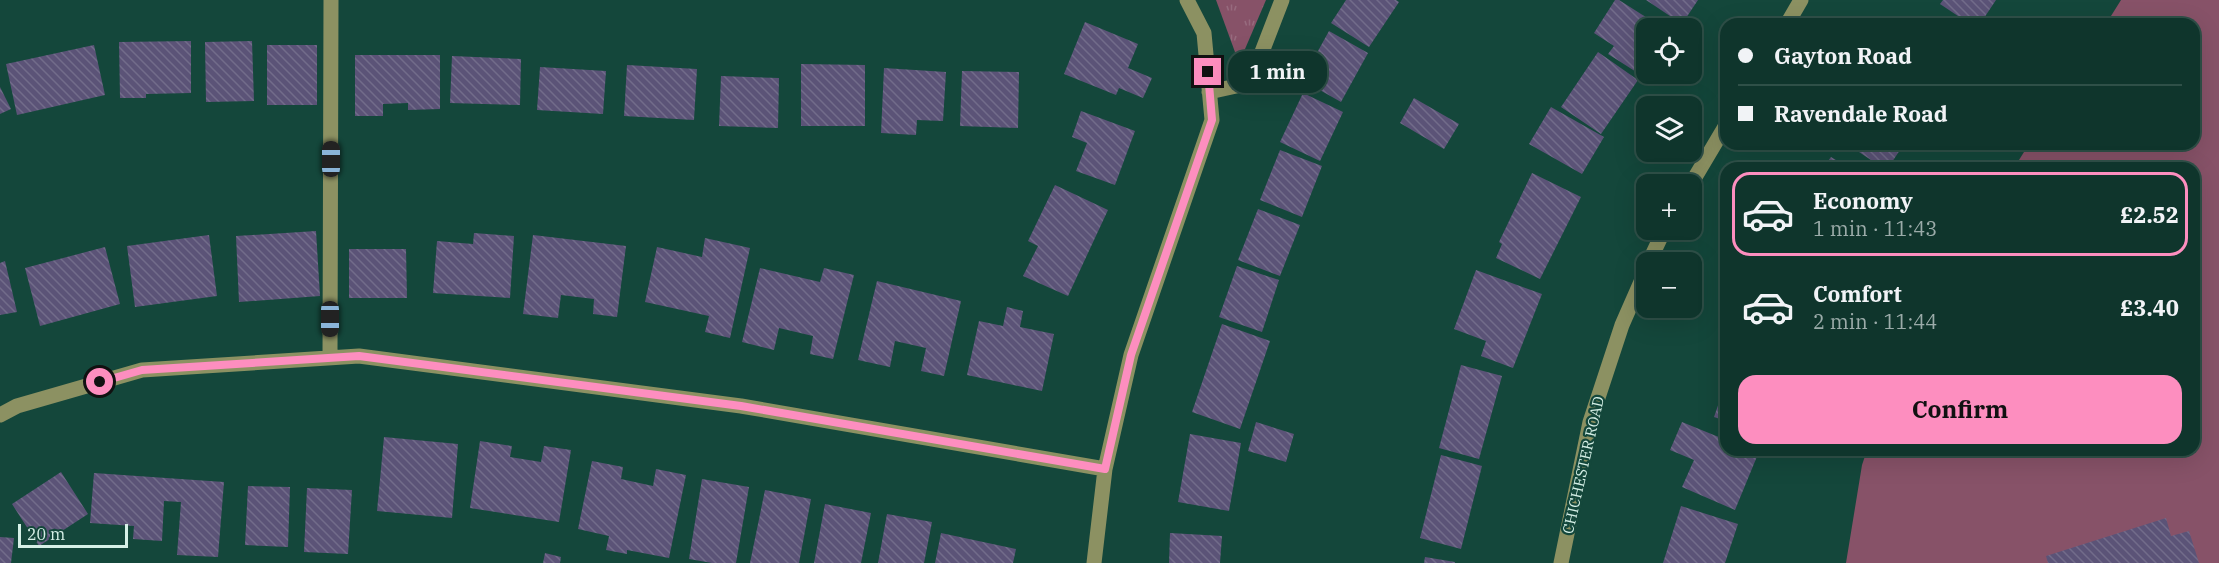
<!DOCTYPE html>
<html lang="en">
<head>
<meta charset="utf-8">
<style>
  :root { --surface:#0f352c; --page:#1d4038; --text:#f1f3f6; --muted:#9baba9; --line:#2f5048; --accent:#fd8ebf }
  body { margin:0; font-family:"IBM Plex Serif",serif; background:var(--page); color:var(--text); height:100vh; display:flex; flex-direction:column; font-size:22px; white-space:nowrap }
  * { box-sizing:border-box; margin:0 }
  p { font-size:20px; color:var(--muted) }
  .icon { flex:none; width:33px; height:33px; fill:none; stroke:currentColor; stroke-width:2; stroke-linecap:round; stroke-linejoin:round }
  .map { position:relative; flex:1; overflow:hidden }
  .side { position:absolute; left:1720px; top:162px; width:480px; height:294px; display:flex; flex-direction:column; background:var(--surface); border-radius:18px; box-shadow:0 6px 24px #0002,0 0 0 2px var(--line) }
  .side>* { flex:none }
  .hud { position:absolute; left:1720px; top:18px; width:480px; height:132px; border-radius:18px; box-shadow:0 6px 24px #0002,0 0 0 2px var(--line); display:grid; align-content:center; height:132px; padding:0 18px; background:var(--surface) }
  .buttons { position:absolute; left:1636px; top:18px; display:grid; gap:12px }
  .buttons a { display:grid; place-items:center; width:66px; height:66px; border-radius:12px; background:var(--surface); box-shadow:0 6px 24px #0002,0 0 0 2px var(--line); font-size:30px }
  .scale { position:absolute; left:18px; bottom:15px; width:110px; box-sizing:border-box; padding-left:6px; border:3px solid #d6f0e7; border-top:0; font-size:16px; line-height:21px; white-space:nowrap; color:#d6f0e7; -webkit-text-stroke:4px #14473b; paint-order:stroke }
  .end { position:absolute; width:27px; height:27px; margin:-14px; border:8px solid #fd8ebf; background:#111; box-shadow:0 0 0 3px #111 }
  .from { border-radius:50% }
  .bubble { position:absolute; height:42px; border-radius:18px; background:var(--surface); box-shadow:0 6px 24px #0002,0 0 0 2px var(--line); font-size:20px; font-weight:700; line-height:42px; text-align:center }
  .car { position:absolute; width:18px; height:36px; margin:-18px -9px; border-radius:8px; box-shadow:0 0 4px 2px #0007; background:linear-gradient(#222 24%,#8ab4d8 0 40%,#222 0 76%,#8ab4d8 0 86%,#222 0) }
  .hud b { display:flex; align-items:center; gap:21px; height:57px; font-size:22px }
  .hud b+b { border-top:2px solid var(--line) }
  .hud i { width:15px; height:15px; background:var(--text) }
  ul { padding:10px 0 0; list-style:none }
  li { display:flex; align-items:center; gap:18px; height:84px; margin:0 12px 9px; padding:0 6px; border:3px solid transparent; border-radius:18px }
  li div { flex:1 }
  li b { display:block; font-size:22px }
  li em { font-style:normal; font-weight:700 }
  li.on { border-color:var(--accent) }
  li>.icon { width:54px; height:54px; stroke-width:1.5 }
  .button { display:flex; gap:12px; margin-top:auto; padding:12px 18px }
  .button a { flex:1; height:69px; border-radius:18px; background:var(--accent); color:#111; font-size:24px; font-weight:700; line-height:69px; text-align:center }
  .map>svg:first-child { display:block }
</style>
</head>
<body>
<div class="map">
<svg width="2219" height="563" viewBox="0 0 2219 563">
  <defs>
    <pattern id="grass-tufts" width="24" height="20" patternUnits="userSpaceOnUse" patternTransform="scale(1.5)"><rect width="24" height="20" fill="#875268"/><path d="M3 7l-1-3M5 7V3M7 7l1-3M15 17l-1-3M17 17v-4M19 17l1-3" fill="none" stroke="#976b7e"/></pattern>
    <pattern id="building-back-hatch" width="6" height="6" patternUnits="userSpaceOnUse" patternTransform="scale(1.5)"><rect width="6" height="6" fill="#5b5377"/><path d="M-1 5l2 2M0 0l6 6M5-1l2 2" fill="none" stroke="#726c8a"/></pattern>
  </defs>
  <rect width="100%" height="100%" fill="#14473b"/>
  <path fill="url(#grass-tufts)" d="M1216,0H1266L1239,63Z"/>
  <path fill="#875268" d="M2121,0H2219V563H1846L1862,465L1867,450H2194V168H2014L2029,144H2194V24H2106Z"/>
  <path fill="url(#building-back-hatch)" d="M1346,0H1396L1399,2L1369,47L1331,23Z
    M1615,0H1619L1663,28H1647V66L1641,75L1608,54L1614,46L1594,33Z
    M1646,0H1698L1682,24Z
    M1943,0H1996L1980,24H1970L1940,4Z
    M1085,22L1138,44L1128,68L1152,78L1143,98L1119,88L1116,95L1064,74Z
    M1329,31L1368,53L1341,102L1302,80Z
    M191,41V93L146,94V98H120L119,42Z
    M252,41L254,101L206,102L205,42Z
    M94,45L105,95L17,115L6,64Z
    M267,45H317V105H267Z
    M1598,52L1638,80L1601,134L1561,107Z
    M355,55H440V109L408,110V103L383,104V116H355Z
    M452,56L521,59L520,105L450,103Z
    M801,64L865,65V126H801Z
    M627,65L697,69L694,120L624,116Z
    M540,67L606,71L603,114L537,110Z
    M884,68L946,72L943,121L917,120L916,135L881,133Z
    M962,71L1019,72L1018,128L960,126Z
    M721,76L779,78L778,128L719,126Z
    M0,87L11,109L0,114Z
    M1303,93L1343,112L1320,161L1280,142Z
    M1414,98L1459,124L1444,149L1400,123Z
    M1551,107L1604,137L1582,174L1529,144Z
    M1081,111L1135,131L1115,185L1076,171L1087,143L1072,137Z
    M1847,144H1904L1888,168H1883Z
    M1280,150L1322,166L1302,217L1260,200Z
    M1831,157L1849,168H1823Z
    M1532,173L1581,197L1540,279L1496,258L1502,244L1499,242Z
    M1055,185L1108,210L1068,296L1023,276L1038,246L1028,241Z
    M1258,209L1300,225L1280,276L1238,260Z
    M316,231L320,296L239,302L236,236Z
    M474,233L514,236L510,298L433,293L437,241L473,244Z
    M209,235L217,296L135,307L127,246Z
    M533,235L626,246L617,317L593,314L594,299L561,295L558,318L523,314Z
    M705,238L750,248L730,338L705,332L709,316L645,302L657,247L702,257Z
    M105,247L120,304L40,326L25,268Z
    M349,249H406L407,298H349Z
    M5,261L17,312L0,315V263Z
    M1237,266L1279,280L1262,332L1219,317Z
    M760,268L820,282L824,268L854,275L833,359L810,354L813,336L779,328L774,350L742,342Z
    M1476,270L1542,294L1513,368L1481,356L1486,341L1454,329Z
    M877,281L961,301L944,376L921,371L926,348L895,341L890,367L858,360Z
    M1007,307L1023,311L1020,327L1054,334L1042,391L967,375L979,321L1003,326Z
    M1222,324L1270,341L1240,429L1192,412Z
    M1461,365L1502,376L1479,459L1439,448Z
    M1726,382V421L1714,417Z
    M1256,422L1294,434L1286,462L1248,451Z
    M1682,422L1726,440V450H1749L1758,454L1735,510L1682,487L1694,460L1670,450Z
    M1190,434L1241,443L1229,511L1178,502Z
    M384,437L458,444L452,518L377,511Z
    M480,441L512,446L510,457L541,462L544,446L571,450L559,522L470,508Z
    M1441,455L1482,466L1461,549L1420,538Z
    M592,461L623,467L621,479L653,486L656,469L686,475L669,558L627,550V554L606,550L609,536L578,529Z
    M61,472L88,514L39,546L12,504Z
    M94,473L224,482L218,557L177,555L181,502L164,501L162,541L133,539L134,526L90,523Z
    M702,479L749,487L736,563H712L689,559Z
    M248,486L290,487L288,547L245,545Z
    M307,488L352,490L348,554L304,552Z
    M765,490L811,499L799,563H750Z
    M825,504L871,513L861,563H814Z
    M1681,506L1738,524L1725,563H1663Z
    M887,514L932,522L924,563H878Z
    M2166,518L2171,536L2189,531L2199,563H2048L2046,556Z
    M941,533L1016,549L1013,563H935Z
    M1170,533L1222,536L1220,563H1169Z
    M0,537L14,538L11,563H0Z
    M545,553L561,557L560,563H543Z
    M1425,557L1455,562V563H1424Z"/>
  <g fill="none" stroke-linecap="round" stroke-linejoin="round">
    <path stroke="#8c9162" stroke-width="15" d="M1787,24L1801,0
      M1209,92L1250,83L1282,0
      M1691,184L1726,125
      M1649,262L1664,230
      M330,358L331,0
      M0,415L17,406L142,370L359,356L741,406L1105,469
      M1094,563L1105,469L1131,355L1212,120L1204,33L1187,0
      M1561,563L1590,422L1622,325L1647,268"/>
  </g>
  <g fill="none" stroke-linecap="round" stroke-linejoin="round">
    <path stroke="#fd8ebf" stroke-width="8" d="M100,382L142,370L359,356L741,406L1105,469L1131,355L1212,120L1208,72"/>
  </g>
  <g text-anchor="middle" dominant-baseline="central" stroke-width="4.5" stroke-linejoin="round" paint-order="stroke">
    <g font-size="15" fill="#d6f0e7" stroke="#14473b">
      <text transform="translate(1583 465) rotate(-77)">CHICHESTER ROAD</text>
    </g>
  </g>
</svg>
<div class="buttons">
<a><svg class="icon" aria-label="locate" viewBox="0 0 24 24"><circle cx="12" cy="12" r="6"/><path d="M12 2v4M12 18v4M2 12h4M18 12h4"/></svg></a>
<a><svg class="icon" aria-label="layers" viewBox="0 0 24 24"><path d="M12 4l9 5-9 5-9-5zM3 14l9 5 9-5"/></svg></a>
<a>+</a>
<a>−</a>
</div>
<div class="scale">20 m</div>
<i class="end from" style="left:100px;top:382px"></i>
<i class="end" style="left:1208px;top:72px"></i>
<div class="bubble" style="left:1228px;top:51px;width:99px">1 min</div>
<i class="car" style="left:331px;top:159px;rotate:0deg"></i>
<i class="car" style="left:330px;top:319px;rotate:180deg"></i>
<div class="hud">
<b><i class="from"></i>Gayton Road</b>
<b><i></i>Ravendale Road</b>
</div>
<section class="side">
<ul>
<li class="on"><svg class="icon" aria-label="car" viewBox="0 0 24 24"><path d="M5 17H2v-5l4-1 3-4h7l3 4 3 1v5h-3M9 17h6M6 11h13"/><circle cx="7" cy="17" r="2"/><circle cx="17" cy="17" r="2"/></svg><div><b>Economy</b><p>1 min · 11:43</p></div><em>£2.52</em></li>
<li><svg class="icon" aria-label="car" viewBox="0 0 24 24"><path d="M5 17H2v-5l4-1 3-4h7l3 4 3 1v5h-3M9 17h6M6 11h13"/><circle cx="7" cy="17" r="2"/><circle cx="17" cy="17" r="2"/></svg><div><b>Comfort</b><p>2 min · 11:44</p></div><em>£3.40</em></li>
</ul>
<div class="button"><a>Confirm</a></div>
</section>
</div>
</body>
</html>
